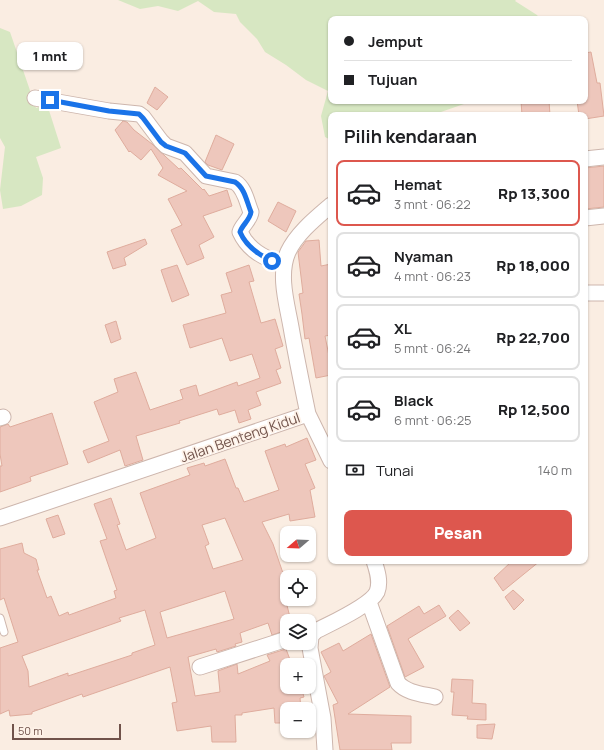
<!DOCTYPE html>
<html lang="id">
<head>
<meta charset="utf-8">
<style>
  :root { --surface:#fff; --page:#f2f2f2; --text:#202124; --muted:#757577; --line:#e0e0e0; --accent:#dd574e }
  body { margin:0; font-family:Manrope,sans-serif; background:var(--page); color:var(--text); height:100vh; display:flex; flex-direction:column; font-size:15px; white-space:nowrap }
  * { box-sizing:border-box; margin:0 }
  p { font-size:13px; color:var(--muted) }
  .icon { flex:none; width:22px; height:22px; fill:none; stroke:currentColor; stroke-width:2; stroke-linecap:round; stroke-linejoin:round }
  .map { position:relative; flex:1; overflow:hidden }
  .sheet { position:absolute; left:328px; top:112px; width:260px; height:452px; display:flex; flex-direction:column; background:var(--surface); border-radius:8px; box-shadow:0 1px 3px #0004 }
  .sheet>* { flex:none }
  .guide { position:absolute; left:328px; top:16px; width:260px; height:88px; border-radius:8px; box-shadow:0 1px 3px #0004; display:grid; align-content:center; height:88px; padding:0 16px; background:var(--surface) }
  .needle { width:26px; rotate:251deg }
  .tools { position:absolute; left:280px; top:526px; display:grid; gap:8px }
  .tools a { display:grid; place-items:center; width:36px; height:36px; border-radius:8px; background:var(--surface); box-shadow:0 1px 3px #0004; font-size:20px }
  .scale { position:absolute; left:12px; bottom:10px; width:109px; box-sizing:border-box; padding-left:4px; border:2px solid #70524a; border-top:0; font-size:11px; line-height:14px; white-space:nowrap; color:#70524a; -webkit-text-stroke:3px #fef2e8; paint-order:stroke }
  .end { position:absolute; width:18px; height:18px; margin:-9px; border:5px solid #1a73e8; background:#fff; box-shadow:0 0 0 2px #fff }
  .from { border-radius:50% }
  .bubble { position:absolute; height:28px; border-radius:8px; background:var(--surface); box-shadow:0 1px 3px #0004; font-size:13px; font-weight:800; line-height:28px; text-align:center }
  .guide b { display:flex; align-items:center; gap:14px; height:38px; font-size:15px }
  .guide b+b { border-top:1px solid var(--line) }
  .guide i { width:10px; height:10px; background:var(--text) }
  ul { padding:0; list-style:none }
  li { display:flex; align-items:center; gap:12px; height:66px; margin:0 8px 6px; padding:0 8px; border:2px solid var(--line); border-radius:8px }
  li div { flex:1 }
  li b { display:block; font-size:15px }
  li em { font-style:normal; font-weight:800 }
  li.selected { border-color:var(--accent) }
  li>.icon { width:36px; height:36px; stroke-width:1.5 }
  h2 { padding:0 16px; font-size:18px; line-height:48px }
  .pay { display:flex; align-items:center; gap:10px; height:44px; padding:0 16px; font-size:15px }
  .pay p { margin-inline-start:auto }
  .action { display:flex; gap:8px; margin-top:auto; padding:8px 16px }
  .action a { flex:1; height:46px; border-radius:8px; background:var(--accent); color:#fff; font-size:16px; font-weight:800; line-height:46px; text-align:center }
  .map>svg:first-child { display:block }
</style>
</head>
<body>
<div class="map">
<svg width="604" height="750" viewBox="0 0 604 750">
  <rect width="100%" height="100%" fill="#faede2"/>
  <path fill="#d7e7c2" d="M118,0H516L515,1L537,15L540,19H331V101H465L464,104L438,113L439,115H405L404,114L392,113L389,115H331V140L325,137L321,116L328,91L306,80L286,65L265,52L257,39L240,22L236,14L214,12L198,1L178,11L158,6L140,9Z
    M0,28L10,32L36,108L47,104L61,148L36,157L43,178L42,195L21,206L3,209L0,190L5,147L0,138Z"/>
  <path fill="#eec7bc" stroke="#dfac9d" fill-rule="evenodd" d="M591,52L597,83H600L604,116L585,119V115H579L577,101H585V53Z
    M155,87L168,97L157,110L147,103Z
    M521,101H549L550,115H522Z
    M123,121L127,122L134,130L152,144L179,169L181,168L203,190L204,189L209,196L227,190L232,206L203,216L214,237L199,245L204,258L187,265L171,230L182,225L168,199L187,191L158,175L163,168L151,149L141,160L130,151L129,152L115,130Z
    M216,135L234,144L222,170L208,165L205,162Z
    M604,166V207L585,209V168Z
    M278,202L296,211L286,232L268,221Z
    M145,239L147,244L124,258L126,265L113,269L107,252Z
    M319,240L321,266L331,264V335L325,336L331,366V375L316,378L309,338L305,339L302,314L299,294L303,293L298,252L306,241Z
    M177,265L189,295L172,302L161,270Z
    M249,265L254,281L249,282L261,323L275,319L283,346L275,349L281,368L276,370L281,383L256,392L261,405L248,410L251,419L239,423L235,410L219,415L217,409L179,421L180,423L136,436L143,460L125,466L120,450L88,463L83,451L109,441L94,402L118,392L114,379L136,372L150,410L183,399L180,390L196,385L199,396L237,382L238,386L260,378L252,354L230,361L222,338L190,348L183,325L226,313L221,295L232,292L226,273Z
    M116,321L121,339L111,343L105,325Z
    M52,413L68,464L30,477L31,481L0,492V466H2L0,454V427L8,424L10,427Z
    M307,438L316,460L305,464L315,488L310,490L315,517L290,521L289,514L262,522L273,544L285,579L287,578V592L284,594L291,621H287V630L272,635L268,623L240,633L242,642L235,644L236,646L217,652L216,649L188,657L195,696L220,692L218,671L237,664L238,674L270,661L267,655L286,649L292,665H287V687H301L304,697L300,698L301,709H287V723H275L274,708L242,713V715H235L236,742H212L211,726L177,731L172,703L177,702L170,667L83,697L82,694L32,712V714L10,716L9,710L0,714V648L18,642L4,598L0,600V549L22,543L24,553L36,559L39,570H37L47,598L51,596L59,616L68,612L69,615L116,598L114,591L117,590L100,541L107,539L94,504L111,498L120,524L117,525L126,550L156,538L140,493L190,475L187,468L204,463L205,466L225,459L236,488H238L244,502L279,490L265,451L285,444L286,447ZM225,518L243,560L213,569L205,546L209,544L202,525ZM225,591L234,619L167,638L160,612ZM145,610L155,645L132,653V655L68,676V673L29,687L28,671L22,656L121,621L119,618Z
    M58,515L65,534L53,538L46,519Z
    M512,561H540L503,591L494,578Z
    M513,590L524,600L514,610L505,597Z
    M439,605L446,616L408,639L424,667L405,677L387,626L419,606L424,614Z
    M458,610L470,623L460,631L449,618Z
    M371,634L390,687L348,714L411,716V743H391L392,750H340L333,705L338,703L324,676L331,672L321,652L339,643L343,651Z
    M452,679L473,680L472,703L486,704V720L467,719L468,716L452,715L454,692H451Z
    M495,724L492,739L477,738V725Z"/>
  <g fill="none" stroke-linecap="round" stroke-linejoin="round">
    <g stroke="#cdb6ad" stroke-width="9">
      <path id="lane" d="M0,618L4,632"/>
    </g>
    <g stroke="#cdb6ad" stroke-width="17">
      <path id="street" d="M35,98L109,111L139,114L143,117L161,141L166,146L185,153L206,176L235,182C245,188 247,203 251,212C250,220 242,225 240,232C249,252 266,258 284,266
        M585,159L604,157
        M585,218L604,216
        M585,293H604
        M308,414L331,461
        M0,418L3,417
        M0,518L308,414C302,385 296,356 291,327C287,304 278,275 288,252C297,233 316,218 331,205
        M369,602L398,683C407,693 422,694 435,697
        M200,667L287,639
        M325,750L323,718L310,648L311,636L316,631C331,623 370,606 377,592C381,582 377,570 374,561"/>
    </g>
    <use href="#lane" stroke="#fff" stroke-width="7"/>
    <use href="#street" stroke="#fff" stroke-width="15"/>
  </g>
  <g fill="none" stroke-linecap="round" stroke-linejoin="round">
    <path stroke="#1a73e8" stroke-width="5" d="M50,100L109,111L139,114L143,118L161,142L166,146L185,153L206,176L235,182C245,188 247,203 251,212C250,220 242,225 240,232C246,246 259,255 272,261"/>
  </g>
  <g text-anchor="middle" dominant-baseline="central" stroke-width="3.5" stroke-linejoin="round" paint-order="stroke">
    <g font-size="14" fill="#70524a" stroke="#fef2e8">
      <text transform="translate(240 437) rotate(-19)">Jalan Benteng Kidul</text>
    </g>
  </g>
</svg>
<div class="tools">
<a><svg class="needle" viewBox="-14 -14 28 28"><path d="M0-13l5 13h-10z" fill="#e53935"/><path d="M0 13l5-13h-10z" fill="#757577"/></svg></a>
<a><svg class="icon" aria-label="locate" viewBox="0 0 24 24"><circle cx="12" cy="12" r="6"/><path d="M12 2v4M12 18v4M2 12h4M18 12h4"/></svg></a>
<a><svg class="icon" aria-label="layers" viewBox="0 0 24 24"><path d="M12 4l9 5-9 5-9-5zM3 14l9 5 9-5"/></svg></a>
<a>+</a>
<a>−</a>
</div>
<div class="scale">50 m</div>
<i class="end from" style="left:272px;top:261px"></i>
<i class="end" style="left:50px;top:100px"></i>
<div class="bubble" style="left:17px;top:42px;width:66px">1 mnt</div>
<div class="guide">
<b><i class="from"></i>Jemput</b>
<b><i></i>Tujuan</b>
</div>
<section class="sheet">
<h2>Pilih kendaraan</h2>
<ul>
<li class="selected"><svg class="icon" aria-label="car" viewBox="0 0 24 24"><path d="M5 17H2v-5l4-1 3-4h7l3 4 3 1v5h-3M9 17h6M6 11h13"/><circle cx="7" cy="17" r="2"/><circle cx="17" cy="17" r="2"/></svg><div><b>Hemat</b><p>3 mnt · 06:22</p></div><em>Rp 13,300</em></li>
<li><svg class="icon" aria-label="car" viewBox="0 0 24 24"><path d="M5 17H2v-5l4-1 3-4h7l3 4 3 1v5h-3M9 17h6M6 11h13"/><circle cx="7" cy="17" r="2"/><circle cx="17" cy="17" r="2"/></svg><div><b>Nyaman</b><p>4 mnt · 06:23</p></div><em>Rp 18,000</em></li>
<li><svg class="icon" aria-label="car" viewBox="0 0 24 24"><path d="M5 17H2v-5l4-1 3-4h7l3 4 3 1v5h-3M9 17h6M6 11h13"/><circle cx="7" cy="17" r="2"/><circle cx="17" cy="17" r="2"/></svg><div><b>XL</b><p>5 mnt · 06:24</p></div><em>Rp 22,700</em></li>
<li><svg class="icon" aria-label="car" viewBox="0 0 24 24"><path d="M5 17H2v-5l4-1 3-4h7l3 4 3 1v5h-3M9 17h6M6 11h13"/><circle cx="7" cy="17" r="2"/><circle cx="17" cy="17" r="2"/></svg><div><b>Black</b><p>6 mnt · 06:25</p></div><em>Rp 12,500</em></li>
</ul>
<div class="pay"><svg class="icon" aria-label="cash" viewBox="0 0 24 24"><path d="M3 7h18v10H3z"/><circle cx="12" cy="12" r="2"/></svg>Tunai<p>140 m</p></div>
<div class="action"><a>Pesan</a></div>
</section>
</div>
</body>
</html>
